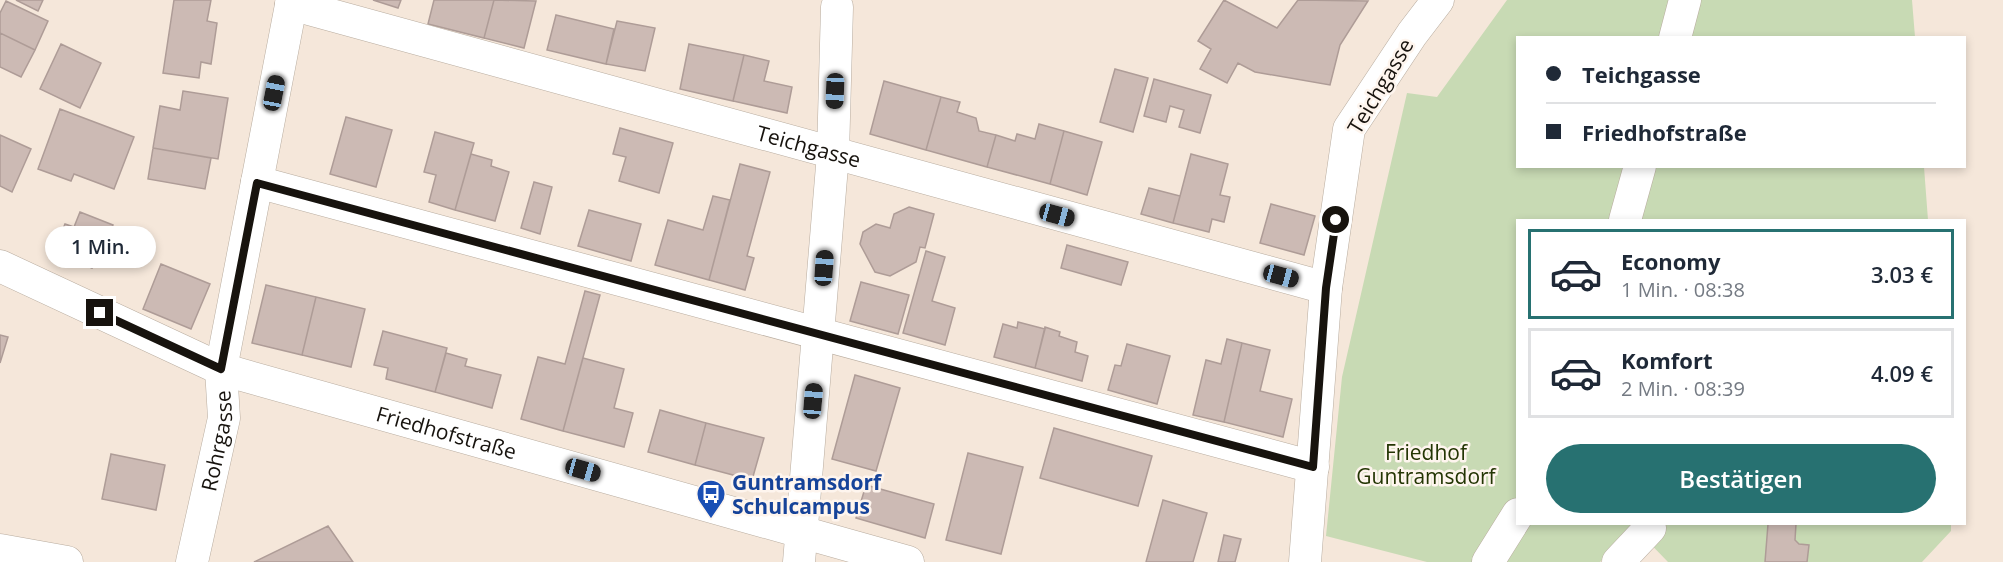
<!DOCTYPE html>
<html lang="de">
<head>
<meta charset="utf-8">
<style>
  :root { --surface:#fff; --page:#f6f6f7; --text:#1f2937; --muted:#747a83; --line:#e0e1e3; --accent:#277171 }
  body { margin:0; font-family:"Open Sans",sans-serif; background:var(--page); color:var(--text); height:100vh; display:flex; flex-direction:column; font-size:22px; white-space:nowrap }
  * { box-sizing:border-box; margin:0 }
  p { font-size:20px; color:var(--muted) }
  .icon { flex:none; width:33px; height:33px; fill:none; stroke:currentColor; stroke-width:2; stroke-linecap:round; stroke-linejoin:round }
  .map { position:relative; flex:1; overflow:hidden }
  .details { position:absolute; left:1516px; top:219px; width:450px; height:306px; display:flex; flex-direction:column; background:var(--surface); border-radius:0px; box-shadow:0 3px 9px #0003 }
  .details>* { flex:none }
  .top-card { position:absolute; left:1516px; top:36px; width:450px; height:132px; border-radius:0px; box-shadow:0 3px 9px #0003; display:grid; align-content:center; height:132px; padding:0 30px; background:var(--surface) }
  .end { position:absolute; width:27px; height:27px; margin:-14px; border:8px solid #17130e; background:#fff; box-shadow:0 0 0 3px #fff }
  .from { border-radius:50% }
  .bubble { position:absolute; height:42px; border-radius:21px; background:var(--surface); box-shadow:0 3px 9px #0003; font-size:20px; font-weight:600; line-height:42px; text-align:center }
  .car { position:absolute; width:18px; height:36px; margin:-18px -9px; border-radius:8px; box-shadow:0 0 4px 2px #0007; background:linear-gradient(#222 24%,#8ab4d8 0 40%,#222 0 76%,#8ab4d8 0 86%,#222 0) }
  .top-card b { display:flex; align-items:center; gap:21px; height:57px; font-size:22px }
  .top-card b+b { border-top:2px solid var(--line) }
  .top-card i { width:15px; height:15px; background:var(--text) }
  ul { padding:10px 0 0; list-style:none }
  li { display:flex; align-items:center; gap:18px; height:90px; margin:0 12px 9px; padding:0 18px; border:3px solid var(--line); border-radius:0px }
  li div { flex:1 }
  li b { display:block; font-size:22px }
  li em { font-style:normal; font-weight:600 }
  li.on { border-color:var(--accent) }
  li>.icon { width:54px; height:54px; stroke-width:1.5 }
  .button { display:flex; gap:12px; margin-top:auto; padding:12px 30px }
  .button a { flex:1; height:69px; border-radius:36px; background:var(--accent); color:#fff; font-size:24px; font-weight:600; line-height:69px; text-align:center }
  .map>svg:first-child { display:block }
</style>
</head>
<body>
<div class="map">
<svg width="2003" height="562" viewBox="0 0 2003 562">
  <rect width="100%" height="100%" fill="#f5e7da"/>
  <path fill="#c8dab4" d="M1507,0H1912L1915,37L1518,38V166L1924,167L1928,220H1518V524H1951V531L1922,562H1668L1634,527L1600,562H1427L1326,536L1342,377L1407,93L1437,97Z"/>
  <path fill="#ccbab4" stroke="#ae9c97" stroke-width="1.5" d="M16,0H43L38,11Z
    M174,0H211L207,21L217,23L211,64L201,62L199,78L163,73Z
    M373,0H401L398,8Z
    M434,0H494L484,38L428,24Z
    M494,0L536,1L524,48L484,38Z
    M1224,0L1277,28L1298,0L1368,1L1340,45L1330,85L1255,72L1238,63L1227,83L1200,69L1211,49L1198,41Z
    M6,1L48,21L35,50L0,33V13Z
    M556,15L614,29L606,64L547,50Z
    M617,21L655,28L645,71L606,64Z
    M0,33L35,50L21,77L0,67Z
    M61,44L101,63L80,108L40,89Z
    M689,44L744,55L733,101L680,89Z
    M744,55L769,61L764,81L792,87L787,113L733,101Z
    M1115,69L1148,78L1133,132L1100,122Z
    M1154,79L1211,95L1200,133L1179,127L1184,110L1170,106L1166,122L1144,116Z
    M884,81L941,97L926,150L870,134Z
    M183,91L228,98L218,159L153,148L160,106L180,110Z
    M941,97L960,102L957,112L976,118L979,131L996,135L987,167L926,150Z
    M60,109L134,137L114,189L74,174L71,181L38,169Z
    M346,117L392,130L376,187L330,174Z
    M1039,124L1064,131L1050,184L987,167L996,135L1015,141L1017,134L1035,139Z
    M620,128L673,143L659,193L619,181L626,157L613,154Z
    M1064,131L1102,142L1087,195L1050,184Z
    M435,132L474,143L455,210L429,202L436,175L424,172Z
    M0,135L31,149L12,192L0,186Z
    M153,148L211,158L205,189L148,179Z
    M471,154L492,160L491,166L509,172L495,221L455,210Z
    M1191,154L1228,164L1220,195L1230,197L1224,222L1212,219L1209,232L1173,223Z
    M740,164L770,172L747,256L754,258L745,290L709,280Z
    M534,182L552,187L540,234L521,228Z
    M1149,188L1180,196L1173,223L1141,214Z
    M713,196L730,200L709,280L655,265L668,220L703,230Z
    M1271,204L1315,216L1304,255L1260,243Z
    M909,207L934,214L925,248L920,247L916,262L890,276L875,272L860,244L863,232L876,224L890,228L894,214Z
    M589,210L641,224L631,261L578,246Z
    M80,212L113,225L102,255L98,254L92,268L53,253L65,224L74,227Z
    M1067,245L1128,262L1121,285L1061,268Z
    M926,251L945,257L932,301L955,308L945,345L903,333Z
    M161,264L210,284L191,329L143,309Z
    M861,282L909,295L898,334L850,321Z
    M266,285L316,297L302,355L252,343Z
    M585,291L600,295L563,431L521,419L538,357L565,364Z
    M316,297L365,309L351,367L302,355Z
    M1018,322L1045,329L1035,368L994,357L1003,324L1017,328Z
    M1045,327L1060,332L1059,336L1077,342L1075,352L1088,356L1082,381L1035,368Z
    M383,331L447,348L435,392L386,379L388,368L374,365Z
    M0,335L8,337L0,363Z
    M1227,339L1242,343L1224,422L1193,415L1206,360L1221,364Z
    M1242,343L1270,350L1260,391L1292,399L1283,437L1224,422Z
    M1127,344L1170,356L1157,404L1108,390L1115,365L1121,366Z
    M446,353L467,359L465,366L501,375L492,408L435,392Z
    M583,358L624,369L614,408L633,413L624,447L563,431Z
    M855,375L900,388L876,471L832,459Z
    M660,410L706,423L695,465L648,452Z
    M706,423L764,438L752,480L695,465Z
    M1054,428L1152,456L1138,506L1040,478Z
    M968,453L1023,467L1001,554L946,540Z
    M111,454L165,465L156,510L102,499Z
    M866,485L934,504L925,538L856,518Z
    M1163,500L1207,513L1193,562H1146Z
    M1768,524H1796L1795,540L1799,544L1809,545L1807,562H1765Z
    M328,526L353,562H254Z
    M1224,535L1241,539L1235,562H1218Z"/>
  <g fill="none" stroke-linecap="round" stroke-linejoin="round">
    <g stroke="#b8ac9f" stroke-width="33">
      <g id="minor">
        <path id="s1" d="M291,4L1326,288"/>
        <path d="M1675,38L1685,0"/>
        <path d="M257,182L1313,467"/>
        <path d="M1625,220L1640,166"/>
        <path id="s2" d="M0,266L221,369L908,562"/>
        <path d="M0,550L67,562"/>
        <path id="s3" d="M192,562L224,418L221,369L292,0"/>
        <path d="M799,562L833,154L837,7"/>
        <path d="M1305,562L1326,288L1349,129L1412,34L1438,0"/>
        <path d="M1488,562L1518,514"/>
        <path d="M1618,562L1650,528"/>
      </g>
    </g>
    <use href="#minor" stroke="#fff" stroke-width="32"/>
  </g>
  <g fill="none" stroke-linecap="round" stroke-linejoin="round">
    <path stroke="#17130e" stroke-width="8" d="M100,313L221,369L257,183L1313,467L1326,288L1336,220"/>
  </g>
  <defs>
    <g id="bus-pin" transform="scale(1.5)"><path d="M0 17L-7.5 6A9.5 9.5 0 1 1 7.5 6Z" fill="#1a4fb4" stroke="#fef5ee"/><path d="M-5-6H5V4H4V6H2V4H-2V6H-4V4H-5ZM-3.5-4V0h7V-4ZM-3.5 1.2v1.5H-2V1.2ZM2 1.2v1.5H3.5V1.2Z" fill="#fff"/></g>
  </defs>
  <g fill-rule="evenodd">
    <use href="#bus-pin" x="711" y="494"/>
  </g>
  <g text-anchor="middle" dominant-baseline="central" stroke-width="5" stroke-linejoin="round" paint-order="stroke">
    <g font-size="21" fill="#17130e" stroke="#fef5ee">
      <text transform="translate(1380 86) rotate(-59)">Teichgasse</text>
      <text stroke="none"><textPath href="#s1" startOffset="537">Teichgasse</textPath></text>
      <text stroke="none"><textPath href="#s2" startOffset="478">Friedhofstraße</textPath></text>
      <text stroke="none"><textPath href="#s3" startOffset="124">Rohrgasse</textPath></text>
    </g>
    <g font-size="21" fill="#233503" stroke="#fef5ee">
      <text x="1426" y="452">Friedhof<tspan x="1426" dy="24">Guntramsdorf</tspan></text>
    </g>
    <g font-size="21" font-weight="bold" fill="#164399" stroke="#fef5ee" text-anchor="start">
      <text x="732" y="482">Guntramsdorf<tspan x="732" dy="24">Schulcampus</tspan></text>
    </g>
  </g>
</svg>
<i class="end from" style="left:1336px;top:220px"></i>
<i class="end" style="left:100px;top:313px"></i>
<div class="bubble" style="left:45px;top:226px;width:111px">1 Min.</div>
<i class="car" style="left:835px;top:91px;rotate:182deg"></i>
<i class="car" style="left:274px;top:93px;rotate:11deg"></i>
<i class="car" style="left:1057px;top:215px;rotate:105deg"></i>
<i class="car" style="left:824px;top:268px;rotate:4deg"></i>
<i class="car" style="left:1281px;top:276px;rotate:105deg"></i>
<i class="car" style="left:813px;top:401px;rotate:5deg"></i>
<i class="car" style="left:583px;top:470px;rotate:106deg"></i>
<div class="top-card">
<b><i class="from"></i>Teichgasse</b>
<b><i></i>Friedhofstraße</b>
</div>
<section class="details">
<ul>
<li class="on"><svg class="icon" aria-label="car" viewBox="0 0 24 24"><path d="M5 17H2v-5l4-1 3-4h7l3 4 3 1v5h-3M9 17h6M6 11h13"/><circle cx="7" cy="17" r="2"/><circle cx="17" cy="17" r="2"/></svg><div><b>Economy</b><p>1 Min. · 08:38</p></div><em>3.03 €</em></li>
<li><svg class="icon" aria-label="car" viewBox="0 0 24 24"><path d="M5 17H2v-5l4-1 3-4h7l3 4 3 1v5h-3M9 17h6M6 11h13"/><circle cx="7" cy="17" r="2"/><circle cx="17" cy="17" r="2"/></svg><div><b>Komfort</b><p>2 Min. · 08:39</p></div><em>4.09 €</em></li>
</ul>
<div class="button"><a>Bestätigen</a></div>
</section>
</div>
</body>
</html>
